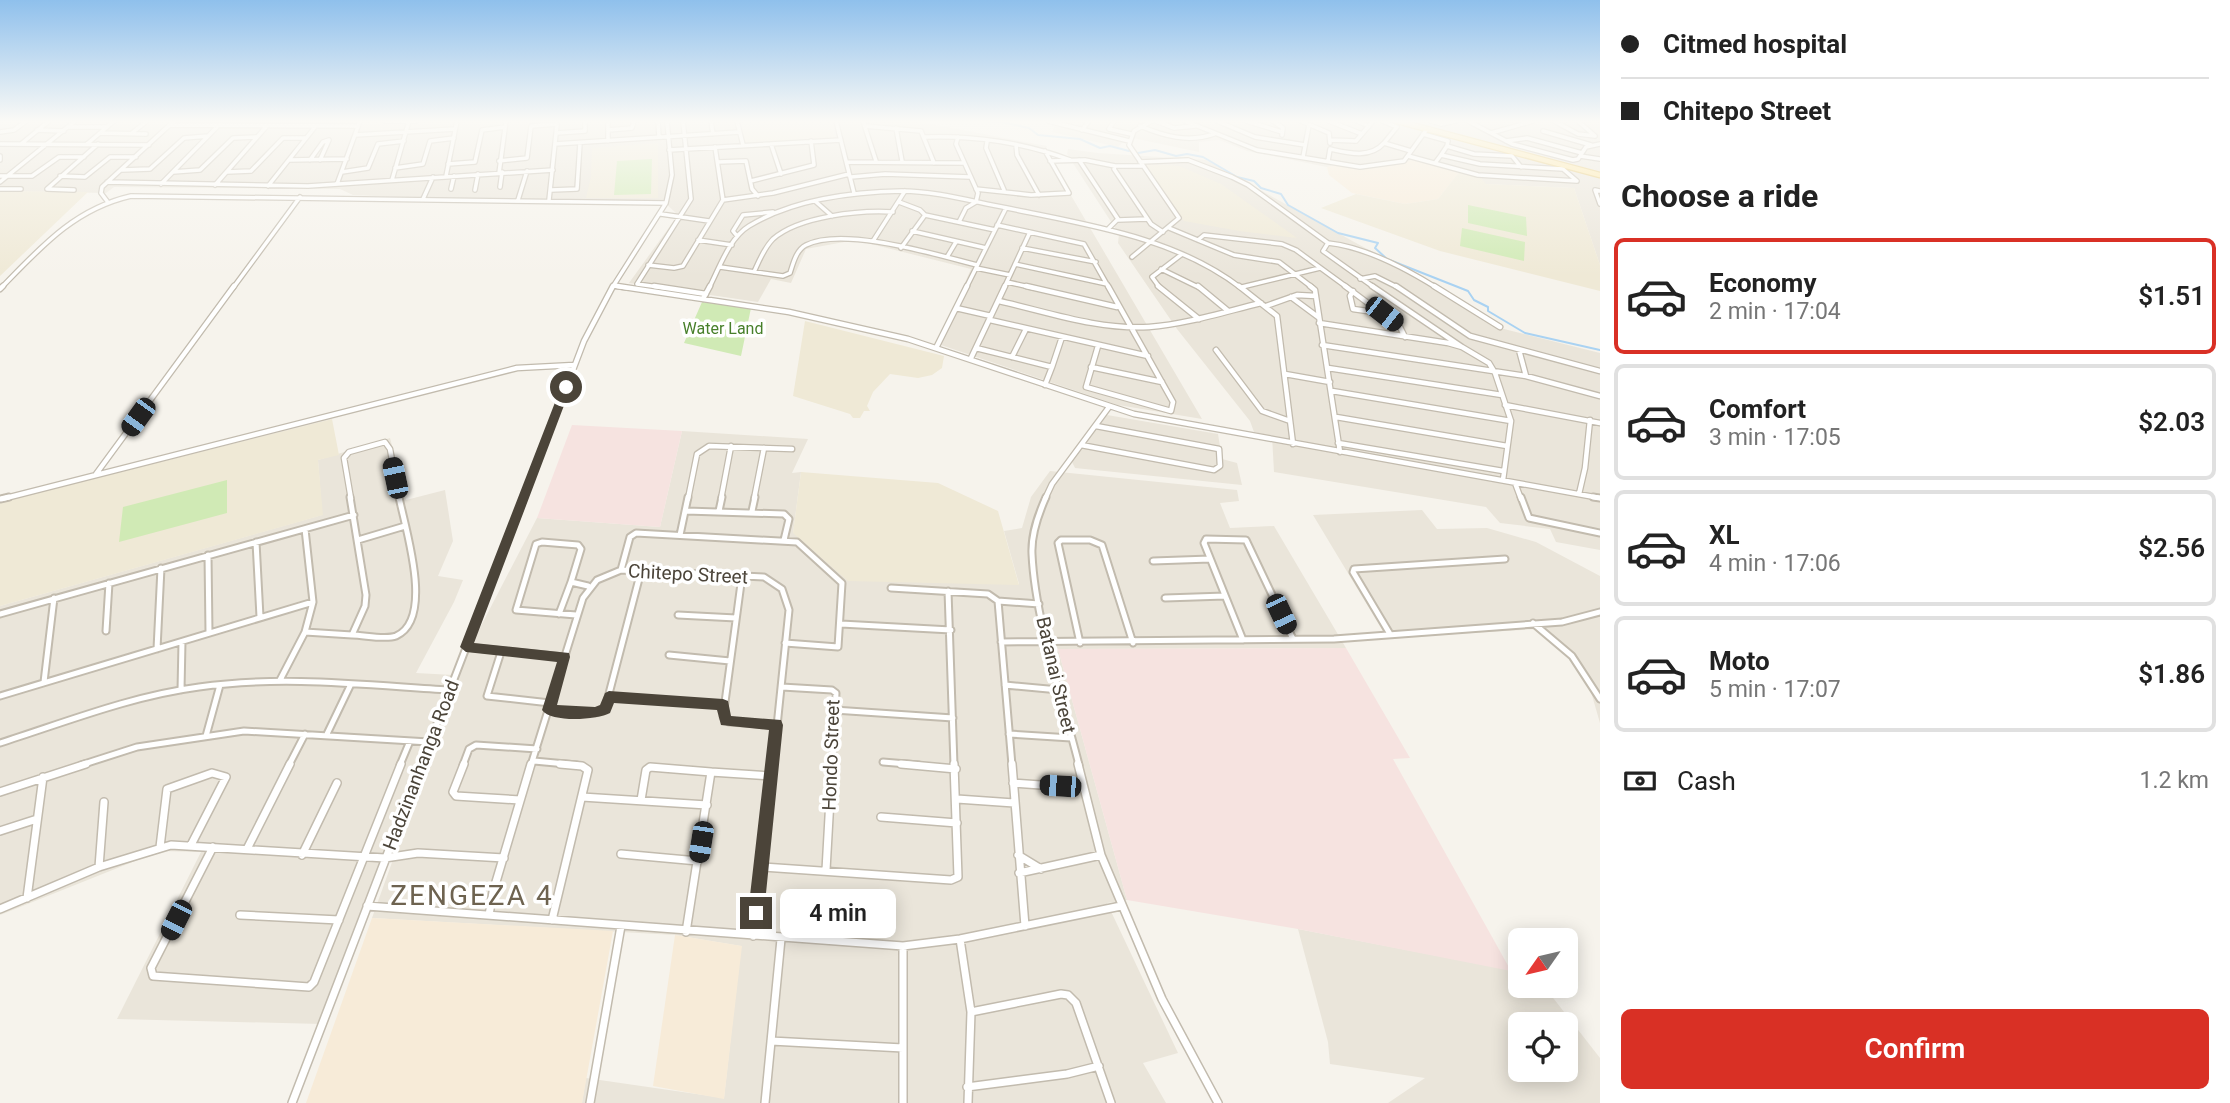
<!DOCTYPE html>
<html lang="en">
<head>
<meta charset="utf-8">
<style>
  :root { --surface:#fff; --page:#f6f6f6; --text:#222; --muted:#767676; --line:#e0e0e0; --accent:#d93025 }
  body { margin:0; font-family:Roboto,sans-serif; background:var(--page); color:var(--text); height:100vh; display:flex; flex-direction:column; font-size:26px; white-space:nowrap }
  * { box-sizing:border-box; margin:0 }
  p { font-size:23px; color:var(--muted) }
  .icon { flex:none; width:38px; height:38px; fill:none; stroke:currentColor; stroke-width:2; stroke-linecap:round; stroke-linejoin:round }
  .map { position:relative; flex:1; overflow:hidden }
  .drawer { display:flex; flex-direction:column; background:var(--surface); width:630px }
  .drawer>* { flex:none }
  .banner { display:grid; align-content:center; height:154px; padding:0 21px; background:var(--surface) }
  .needle { width:46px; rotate:236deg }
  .tools { position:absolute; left:1508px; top:928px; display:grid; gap:14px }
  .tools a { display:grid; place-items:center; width:70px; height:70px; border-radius:10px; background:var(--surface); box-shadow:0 4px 18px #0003; font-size:35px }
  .end { position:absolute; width:32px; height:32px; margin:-16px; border:9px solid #4b4439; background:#fff; box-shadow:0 0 0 4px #fff }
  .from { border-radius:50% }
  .bubble { position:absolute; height:49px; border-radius:10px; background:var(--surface); box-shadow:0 4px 18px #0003; font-size:23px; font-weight:600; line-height:49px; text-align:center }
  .car { position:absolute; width:21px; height:42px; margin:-21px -10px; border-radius:9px; box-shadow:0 0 5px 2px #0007; background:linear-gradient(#222 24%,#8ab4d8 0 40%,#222 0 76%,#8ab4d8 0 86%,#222 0) }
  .banner b { display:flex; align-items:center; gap:24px; height:66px; font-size:26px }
  .banner b+b { border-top:2px solid var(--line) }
  .banner i { width:18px; height:18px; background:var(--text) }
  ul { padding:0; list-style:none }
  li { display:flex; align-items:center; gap:21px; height:116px; margin:0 14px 10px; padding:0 7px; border:4px solid var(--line); border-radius:10px }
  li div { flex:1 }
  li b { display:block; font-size:26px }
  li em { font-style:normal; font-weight:600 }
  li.on { border-color:var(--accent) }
  li>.icon { width:63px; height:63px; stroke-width:1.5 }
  h2 { padding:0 21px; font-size:32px; line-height:84px }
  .pay { display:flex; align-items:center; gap:18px; height:77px; padding:0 21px; font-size:26px }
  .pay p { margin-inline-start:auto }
  .primary-button { display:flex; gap:14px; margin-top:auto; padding:14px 21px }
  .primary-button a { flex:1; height:80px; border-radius:10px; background:var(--accent); color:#fff; font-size:28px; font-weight:600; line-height:80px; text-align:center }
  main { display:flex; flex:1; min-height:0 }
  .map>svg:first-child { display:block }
</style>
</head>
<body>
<main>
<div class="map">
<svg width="1600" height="1103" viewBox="0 0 1600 1103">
  <rect width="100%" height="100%" fill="#f6f3ec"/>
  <path fill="#eae5da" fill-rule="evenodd" d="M0,121H740L745,144L835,139L831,121H915L1047,146L1045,151L1202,419L1118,405L938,344L971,269L855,240L806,249L791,283L771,279L758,302L629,283L678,215L663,201L439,199L353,195L340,189L114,187L106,193L0,191Z
    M1047,121H1600V265L1574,188L1485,184L1481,178L1413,160L1361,170L1334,165L1327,167L1247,151L1219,140L1199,142V152L1128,137L1118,147L1052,132L1055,125Z
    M1068,149L1098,153L1206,160L1414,275L1492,326L1600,353V550L1556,542L1550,529L1500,523L1486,507L1274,472L1272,436L1254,432L1250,421L1177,329L1118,243L1119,234L1067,154Z
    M1107,415L1218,434L1222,459L1237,463L1242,485L1075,468L1071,460Z
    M682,431L808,439L792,473L801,472L793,533L1019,584L1004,531L1022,528L1031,497L1050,471L1237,490L1239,501L1220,503L1230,528L1274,526L1346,648L1058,649L1127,900L1107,903L1178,1053L1143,1063L1166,1103H582L586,1078L724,1098L741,946L675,935L372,918L468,651L537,518L660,527Z
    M390,438L406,500L445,490L453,541L438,576L463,580L454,602L416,673L453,675L321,1024L117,1019L201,852L160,851L0,915V606L322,515L318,460Z
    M1422,510L1437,529L1487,528L1536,542L1600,576V723L1589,685L1558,645L1538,629L1387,638L1313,515Z
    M1298,929L1521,972V985H1543L1600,1058V1103H1388L1425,1078L1330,1064L1328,1042ZM1521,1024H1566V1069H1521Z"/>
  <path fill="#f7ebd8" d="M1413,160L1459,172L1438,199L1405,204L1352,193L1329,175L1327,167L1334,165L1361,170Z
    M372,918L613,931L582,1103H306Z
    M675,935L742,946L724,1099L653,1086Z"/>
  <path fill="#efe9d6" d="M740,121H831L835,139L745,144Z
    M658,143V198H586L591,177L592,148Z
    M1144,164L1179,166L1221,184L1297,238L1239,231L1184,221Z
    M1459,172L1481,178L1486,184L1574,188L1600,265V291L1440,251L1321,208L1356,194L1405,204L1438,199Z
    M0,191L88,192L0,276Z
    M805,321L944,356L942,368L932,375L918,378L890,374L873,392L867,406L870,411H864L860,418H853L850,414L793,396Z
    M332,419L339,455L318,460L323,515L0,606V502Z
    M801,472L938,483L998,511L1019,585L848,581L793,533Z"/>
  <path fill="#f6e3e0" d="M572,425L682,431L660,527L537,518Z
    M1346,648L1410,758L1393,759L1511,971L1298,929L1127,900L1058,649Z"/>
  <path fill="#d0eab5" d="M652,159L651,194L614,195L617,161Z
    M1468,205L1526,217L1527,236L1468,223Z
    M1462,228L1525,242L1524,261L1460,246Z
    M702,302L751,308L741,356L684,343Z
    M227,480V513L119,542L123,507Z"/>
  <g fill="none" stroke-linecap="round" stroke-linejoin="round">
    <path stroke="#a9d2f2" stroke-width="2" d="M981,121L1002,122L1029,128L1038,135L1080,139L1100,148L1110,146L1129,151
      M1138,153L1155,150L1176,156L1187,154L1203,157L1237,177L1254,181L1261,188L1281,194L1288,205L1338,233L1378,243L1375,248L1387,259L1468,291L1474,300L1488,307V311L1525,333L1600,350"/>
    <g stroke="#c2bbae" stroke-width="6">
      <path id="minor-far3" d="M385,121H416
        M608,121V141
        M658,121L659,137
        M711,121L713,134
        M737,121L743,145
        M836,121L854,193
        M863,121L876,161
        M1048,121L1129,141
        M1114,121L1109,129L1131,134
        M1156,121L1174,128L1195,126
        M1185,121L1257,150L1360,167L1404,161L1427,129
        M1217,121L1255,137L1305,145
        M1246,121L1282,132
        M1273,121L1283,128L1282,135
        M1301,121L1329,133L1330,143
        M1329,121L1362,134
        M1357,121L1369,126
        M1382,121L1397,127L1384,143
        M1431,121L1441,124L1456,121
        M1468,121L1512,144L1573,160L1578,159L1586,147L1600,144
        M1554,121L1578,134L1595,136
        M1578,121L1595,136
        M170,125L358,126
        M865,126L921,131L934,163
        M1140,126C1164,136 1188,143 1214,134
        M69,127H107
        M896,128L902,161
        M37,130L64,131
        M608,130L632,128L634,121
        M1082,130L1089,121
        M1543,131L1591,145
        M0,132L14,130L26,121
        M100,133L146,134
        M132,133L147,121
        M557,133L585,131V121
        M1491,133L1533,121
        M1423,134L1448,141L1447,146
        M355,135L455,129
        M925,137C973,135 1026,143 1070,160
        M958,137L956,144L978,193L976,202L966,208L959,222
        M1330,140L1356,141L1373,121
        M1506,141L1527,138L1582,153
        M987,142L986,148L1004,190
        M0,144L149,145
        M21,144L49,121
        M87,144L114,121
        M555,144L739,132
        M771,144L781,174
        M1016,145L1017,155L1039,195
        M669,150L841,140
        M1441,155L1447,146L1474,154L1512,156L1521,167
        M0,156V160
        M1408,156L1478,175L1577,181L1563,169L1480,164L1441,155L1435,163
        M1580,156L1600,159
        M1303,157L1309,125
        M289,160L347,159
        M310,160L323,142L329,140L320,160
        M1079,160L1118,219L1109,228
        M499,161L527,158L531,126L557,124
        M1050,161L1085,160L1115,166H1142
        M1328,161L1330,149C1348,153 1370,159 1384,143L1411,151
        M718,162L746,161L752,189L758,196
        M847,162L964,163
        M1140,162L1188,160L1232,177L1248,185L1328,243L1323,251L1375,288
        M448,164L475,162L482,130L505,127
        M1115,166L1114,169L1151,224L1163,232
        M395,168L423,164L430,141L454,138
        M122,170L150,169L184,138L208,136
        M173,172L200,170L233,138L257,137
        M227,172L251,171L283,138H306
        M342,172L368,168L378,144L404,141
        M499,173L506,121
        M0,176H32L59,157H84
        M60,176L85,177L110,157H136
        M446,176L457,121
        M851,177L885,174L970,177
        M392,180L409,121
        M751,181L814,165L811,141
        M0,182L75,121
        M107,182L308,186L553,170
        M161,184L219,125
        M337,184L360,121
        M215,185L266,127
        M268,186L315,127
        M500,187L502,172
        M0,189H21
        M451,189L454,176
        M976,189L1031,195L1069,193L1045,151
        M74,190L47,189L98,144
        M475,190L478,174
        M551,190L577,189L580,143
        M1600,191L1595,190L1600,204
        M423,199L433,177
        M518,200L527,171
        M549,200L557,124
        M723,200L773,193L849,174
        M107,201L101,193L102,187L174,121
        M815,201L832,216
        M899,202L920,210L925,215L901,248
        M661,214L709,221
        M925,215L995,230
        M1118,220L1147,219
        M997,225L1084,244L1109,288
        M1169,228L1234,255L1279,262L1313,288
        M912,231L986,248
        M737,236L733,231L743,215L773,212
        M698,240L732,245
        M1198,240L1204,235L1282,244L1296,250L1348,288
        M873,241L905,191
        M1328,243C1366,247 1405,268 1437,288
        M1022,248L1096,262
        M947,257L956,242
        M1132,257L1179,218L1129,145L1134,131L1152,121
        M1015,264L1107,284
        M648,265L674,268L683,266L723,200L715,147
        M720,267L783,276L790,273C793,264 796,250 806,245C843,226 937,255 977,265
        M976,268L1010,275
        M1161,269L1200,288
        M754,272C759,261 764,248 773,239C799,216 860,210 893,212
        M1360,279L1375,276L1399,288
        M1007,282L1034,288
        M614,286L628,288
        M1242,287L1320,268
        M1,288C40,248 74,209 131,196L666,203
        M233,288L300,197
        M612,288L666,203L672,175L667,121
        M666,288L637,284L691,199L683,121
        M709,288C719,269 729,238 749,226C793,199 851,192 902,191C936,191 974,202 1007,208C1088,225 1175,237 1241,288
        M966,288L1006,208
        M1004,288L1030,232
        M1160,288L1152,277L1182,254"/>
    </g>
    <g stroke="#c2bbae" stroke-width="7">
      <path id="minor-far2" d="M617,286L789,312L908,339L1134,414L1600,498
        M654,286L706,294
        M1026,286L1117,307
        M1158,286L1199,319
        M1198,286L1227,310
        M1239,286L1277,316L1293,444
        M1310,286L1315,290L1340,452
        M1345,286L1400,327L1405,337
        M1372,286L1462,347
        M1396,286L1470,336L1600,371
        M1434,286L1500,327
        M0,289L3,286
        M1353,291L1350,296L1353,309L1381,313
        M1291,297L1318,317
        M703,299L710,286
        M999,301C1048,312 1098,330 1149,327C1187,324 1224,312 1261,303
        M1266,306L1297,295L1316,296
        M956,308L991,316
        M990,320L1148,356
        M1319,323L1448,343L1462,347L1489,363L1495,373L1511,421L1503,480
        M1322,345L1526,376L1600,396
        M937,346L967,286
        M1098,346L1086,387L1171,411L1173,402L1108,286
        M976,348L1052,367L1062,337
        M1216,350L1262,411L1290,421
        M1519,350L1526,376
        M1012,357L1026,329
        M971,358L1005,286
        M1091,367L1162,382
        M1328,368L1502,395
        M1285,374L1330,382
        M1045,385L1052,367
        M1332,391L1511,421
        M1505,405L1600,423
        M1336,417L1507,446
        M1338,443L1503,471
        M1081,445L1214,470L1220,466L1219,449L1096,426
        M96,474L234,286
        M1515,483L1521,499
        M1579,494L1585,468L1590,420
        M2,499L517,368L574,365
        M351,499L344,458L349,452L385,442L390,449L399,499
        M524,499L584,341L613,286
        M688,499L697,454L709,446L792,449
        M721,499L731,446
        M754,499L764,448
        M1045,499L1052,484L1109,407"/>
    </g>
    <g stroke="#c2bbae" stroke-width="9">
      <path id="minor-far1" d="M350,497L366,595L365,606L352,635
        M1046,497C1038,515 1031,534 1032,554C1035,620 1063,701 1079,765
        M1521,497L1529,518L1600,533
        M1593,497L1600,498
        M0,499L9,497
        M686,511L784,514L789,519L784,540
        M719,511L722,497
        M752,511L755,497
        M680,535L688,497
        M358,540L405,526
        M256,542L260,617
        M208,555L209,633
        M1153,561L1210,559
        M621,570L630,537L636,533L797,542L842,583L838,647L785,643
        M742,576L723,717L729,722L776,725
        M891,588L988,594L998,601
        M948,591L954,765
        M1165,598L1225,596
        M0,614L354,515
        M559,614L571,582
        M576,615L516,610L536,544L542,542L578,545L581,549L571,582L588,586
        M678,615L736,618
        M1533,623L1572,656L1600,699
        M841,624L951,630
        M106,631L109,583
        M305,632L352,635
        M1390,634L1353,572L1354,569L1505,559
        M352,635C364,635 385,640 396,636C435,619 405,528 399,497
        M1243,640L1204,543L1206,539L1246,540L1293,639
        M1001,642L1334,639L1562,622L1600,612
        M1080,643L1058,543L1061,540H1090L1102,545L1133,643
        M466,647L564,657
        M157,649L161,568
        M501,652L487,696L550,703
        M669,655L730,661
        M280,680L305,632L313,602L305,529
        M44,682L54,598
        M1005,685L1059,690
        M782,687L832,690L836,693L832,765
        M181,690L182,642
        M0,696L313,602
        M609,697L723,705
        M834,710L953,718
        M549,711L596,713L605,709L641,571
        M1009,734L1071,738
        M206,736L220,685
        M326,736L351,684
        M0,743C66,722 131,696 199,687C282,675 366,685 449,690
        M534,761L577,765
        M883,762L919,765
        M81,765L137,747L244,731L429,742
        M289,765L305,734
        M400,765L410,741
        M421,765L524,497
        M463,765L469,749L476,745L537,749
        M531,765L583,598L597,580L621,570L764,577L782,589L789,610L773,765
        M1012,765L998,601L1039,604"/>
    </g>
    <g stroke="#c2bbae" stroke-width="10">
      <path id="minor" d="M464,764L453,792L456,796L520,800
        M901,764L956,769
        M1012,764L1025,926
        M1078,764L1101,855L1162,999L1218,1103
        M1013,783L1083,788
        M0,792L86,764
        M582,797L707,805
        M957,799L1014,803
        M641,800L646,770L650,767L711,772
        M881,817L957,823
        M0,831L37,819
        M160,847L167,789L212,773L226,777L191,845
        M213,847L151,968L153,976L309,987L314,982L401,764
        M247,849L290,764
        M621,854L698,861
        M302,855L337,783
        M1018,855L1041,869
        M99,867L104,802
        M763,867L951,880L958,877L954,764
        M826,870L832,764
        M1019,873L1101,855
        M27,898L43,777
        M367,906L903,946L960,939L1121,906
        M0,909L99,867L171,845L385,858L418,853L504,858
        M240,915L339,920
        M489,915L493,892L531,764
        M552,920L588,770L582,766L560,764
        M686,932L711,772L771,776
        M753,936L773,764
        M960,939L971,1012L968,1103
        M903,946V1103
        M971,1012L1061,994L1068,995L1076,1003L1111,1103
        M771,1041L903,1048
        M967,1087L1067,1074L1099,1066
        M292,1103L422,764
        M590,1103L621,926
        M765,1103L781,939"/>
    </g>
    <g stroke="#e6c56a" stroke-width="7">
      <path id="major" d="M1397,121L1600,175"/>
    </g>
    <use href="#minor-far3" stroke="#fff" stroke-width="3.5"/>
    <use href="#minor-far2" stroke="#fff" stroke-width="4.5"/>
    <use href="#minor-far1" stroke="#fff" stroke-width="5"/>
    <use href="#minor" stroke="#fff" stroke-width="7"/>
    <use href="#major" stroke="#ffe69c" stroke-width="4.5"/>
  </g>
  <linearGradient id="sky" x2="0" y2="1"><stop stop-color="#8fc0ec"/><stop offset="0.44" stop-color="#fbfaf6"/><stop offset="1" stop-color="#fbfaf6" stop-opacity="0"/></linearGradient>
  <rect width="1600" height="276" fill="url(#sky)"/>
  <path fill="#4b4439" d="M566,384L571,387L474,643L569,653L570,657L557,705L595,707L600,705L605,693L609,691L723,699L728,701L731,716L781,720L783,725L764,913L761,919L756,921L751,919L748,913L769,730L721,725L717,710L614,703L610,713C597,720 551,723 542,710L557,662L466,652L460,647L561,387Z"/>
  <g text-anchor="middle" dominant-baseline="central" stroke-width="7" stroke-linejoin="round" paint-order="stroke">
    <g font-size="16" fill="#477f2a" stroke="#fff">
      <text x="723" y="328">Water Land</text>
    </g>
    <g font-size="19" fill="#4b4439" stroke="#fff">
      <text transform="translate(688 574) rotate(3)">Chitepo Street</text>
      <text transform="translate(1056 675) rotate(77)">Batanai Street</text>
      <text transform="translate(831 755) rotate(-88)">Hondo Street</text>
      <text transform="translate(421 765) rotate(-69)">Hadzinanhanga Road</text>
    </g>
    <g font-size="28" letter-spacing="2" fill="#6e6350" stroke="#fff">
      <text x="472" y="895">ZENGEZA 4</text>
    </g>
  </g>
</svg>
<div class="tools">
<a><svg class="needle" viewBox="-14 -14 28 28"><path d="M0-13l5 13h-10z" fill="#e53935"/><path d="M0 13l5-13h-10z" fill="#767676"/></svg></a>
<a><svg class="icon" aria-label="locate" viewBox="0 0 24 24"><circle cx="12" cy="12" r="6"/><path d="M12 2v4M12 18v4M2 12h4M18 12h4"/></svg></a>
</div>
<i class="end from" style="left:566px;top:387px"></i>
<i class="end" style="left:756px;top:913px"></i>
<div class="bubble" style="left:780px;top:889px;width:116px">4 min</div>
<i class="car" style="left:1384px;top:314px;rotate:128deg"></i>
<i class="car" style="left:138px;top:417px;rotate:216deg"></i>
<i class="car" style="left:395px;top:478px;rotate:348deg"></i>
<i class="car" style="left:1281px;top:614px;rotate:155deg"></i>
<i class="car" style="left:1060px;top:786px;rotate:274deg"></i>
<i class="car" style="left:701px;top:842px;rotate:189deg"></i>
<i class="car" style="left:176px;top:920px;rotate:207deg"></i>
</div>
<section class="drawer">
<div class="banner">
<b><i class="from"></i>Citmed hospital</b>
<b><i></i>Chitepo Street</b>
</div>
<h2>Choose a ride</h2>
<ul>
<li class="on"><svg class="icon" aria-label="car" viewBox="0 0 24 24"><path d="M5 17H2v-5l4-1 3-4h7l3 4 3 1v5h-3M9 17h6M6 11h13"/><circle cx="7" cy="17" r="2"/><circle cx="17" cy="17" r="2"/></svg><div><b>Economy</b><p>2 min · 17:04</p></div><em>$1.51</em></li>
<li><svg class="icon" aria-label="car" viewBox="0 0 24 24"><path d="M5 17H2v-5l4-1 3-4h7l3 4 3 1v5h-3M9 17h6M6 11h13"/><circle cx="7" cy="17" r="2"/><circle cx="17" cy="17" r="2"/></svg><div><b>Comfort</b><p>3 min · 17:05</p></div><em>$2.03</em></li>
<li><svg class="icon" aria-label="car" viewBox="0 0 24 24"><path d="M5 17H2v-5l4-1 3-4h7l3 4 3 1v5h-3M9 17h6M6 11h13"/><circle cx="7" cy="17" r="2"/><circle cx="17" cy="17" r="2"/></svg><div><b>XL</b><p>4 min · 17:06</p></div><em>$2.56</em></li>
<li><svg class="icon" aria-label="car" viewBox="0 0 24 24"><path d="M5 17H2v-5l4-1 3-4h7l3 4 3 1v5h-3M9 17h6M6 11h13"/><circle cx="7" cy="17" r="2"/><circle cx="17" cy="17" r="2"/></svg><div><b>Moto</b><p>5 min · 17:07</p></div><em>$1.86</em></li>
</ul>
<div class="pay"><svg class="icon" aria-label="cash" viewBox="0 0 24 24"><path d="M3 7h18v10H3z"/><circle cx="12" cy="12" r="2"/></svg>Cash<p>1.2 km</p></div>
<div class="primary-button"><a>Confirm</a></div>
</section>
</main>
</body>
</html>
